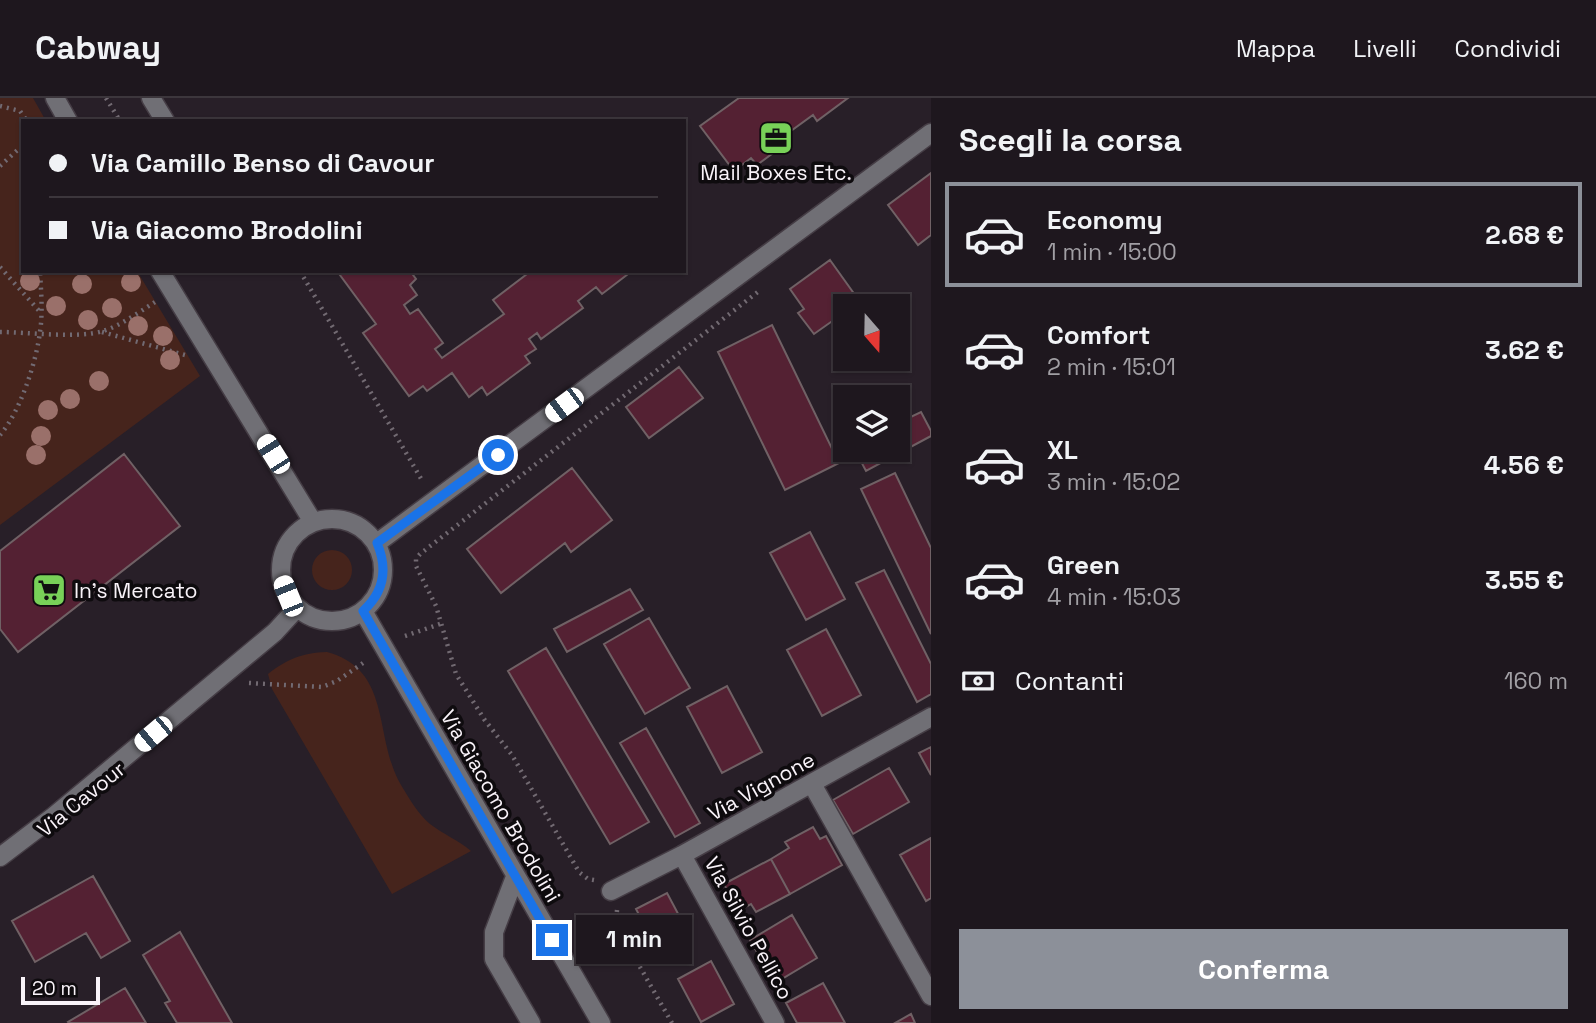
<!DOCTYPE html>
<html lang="it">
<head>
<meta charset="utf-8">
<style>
  :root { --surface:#1e171e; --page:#262027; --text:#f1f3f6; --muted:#a19fa4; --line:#3c363c; --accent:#8c9099 }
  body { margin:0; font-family:"Space Grotesk",sans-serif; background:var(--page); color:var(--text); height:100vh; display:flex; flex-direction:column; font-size:26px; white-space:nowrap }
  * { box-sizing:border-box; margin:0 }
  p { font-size:23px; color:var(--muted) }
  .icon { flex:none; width:38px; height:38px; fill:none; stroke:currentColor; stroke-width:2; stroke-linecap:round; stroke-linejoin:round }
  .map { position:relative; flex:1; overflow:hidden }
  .drawer { display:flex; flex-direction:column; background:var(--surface); width:665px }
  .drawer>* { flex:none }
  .hud { position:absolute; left:21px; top:21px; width:665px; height:154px; border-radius:0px; box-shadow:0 2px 5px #0004,0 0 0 2px var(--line); display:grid; align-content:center; height:154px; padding:0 28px; background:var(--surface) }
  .needle { width:46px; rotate:160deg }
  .controls { position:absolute; left:833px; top:196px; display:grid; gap:14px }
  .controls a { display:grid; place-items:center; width:77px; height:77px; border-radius:0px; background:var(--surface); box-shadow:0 2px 5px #0004,0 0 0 2px var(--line); font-size:35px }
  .scale { position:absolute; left:21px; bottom:18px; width:79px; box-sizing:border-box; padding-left:7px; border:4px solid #f9f3f9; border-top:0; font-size:19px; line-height:24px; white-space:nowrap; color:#f9f3f9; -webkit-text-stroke:5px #0e0b0e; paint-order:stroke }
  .end { position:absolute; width:32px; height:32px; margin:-16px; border:9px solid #1a73e8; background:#fff; box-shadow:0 0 0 4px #fff }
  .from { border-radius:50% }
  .bubble { position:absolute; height:49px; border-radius:0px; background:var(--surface); box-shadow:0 2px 5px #0004,0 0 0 2px var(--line); font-size:23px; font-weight:700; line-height:49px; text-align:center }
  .car { position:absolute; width:21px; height:42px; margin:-21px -10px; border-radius:9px; box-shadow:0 0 5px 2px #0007; background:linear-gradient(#fff 24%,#345 0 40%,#fff 0 76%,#345 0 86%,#fff 0) }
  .hud b { display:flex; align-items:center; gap:24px; height:66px; font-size:26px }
  .hud b+b { border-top:2px solid var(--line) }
  .hud i { width:18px; height:18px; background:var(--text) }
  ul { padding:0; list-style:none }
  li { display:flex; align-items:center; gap:21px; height:105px; margin:0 14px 10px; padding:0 14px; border:4px solid transparent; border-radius:0px }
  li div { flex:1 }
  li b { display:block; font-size:26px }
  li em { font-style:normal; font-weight:700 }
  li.on { border-color:var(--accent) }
  li>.icon { width:63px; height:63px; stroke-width:1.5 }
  h2 { padding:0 28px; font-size:32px; line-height:84px }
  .pay { display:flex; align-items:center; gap:18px; height:77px; padding:0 28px; font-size:26px }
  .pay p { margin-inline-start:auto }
  .action { display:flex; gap:14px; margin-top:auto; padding:14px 28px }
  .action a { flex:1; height:80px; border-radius:0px; background:var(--accent); color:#fff; font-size:28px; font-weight:700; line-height:80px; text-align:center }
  header { display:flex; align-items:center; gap:42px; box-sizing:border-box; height:98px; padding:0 35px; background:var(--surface); border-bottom:2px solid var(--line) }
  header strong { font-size:33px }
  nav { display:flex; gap:38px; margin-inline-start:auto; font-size:24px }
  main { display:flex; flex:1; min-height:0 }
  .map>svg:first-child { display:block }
</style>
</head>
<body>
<header>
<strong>Cabway</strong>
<nav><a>Mappa</a><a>Livelli</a><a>Condividi</a></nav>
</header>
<main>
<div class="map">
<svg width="931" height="925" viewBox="0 0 931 925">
  <rect width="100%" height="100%" fill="#281f28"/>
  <path fill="#46241c" d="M0,0H33L46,23H23V173H137L200,278L0,427Z
    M312 472a20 20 0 1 1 40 0a20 20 0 1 1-40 0Z
    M327,554C393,572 373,639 401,687C409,700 418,716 430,726C443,736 458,742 471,753L392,796L272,591L268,576C287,561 302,555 327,554Z"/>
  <path fill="#542133" stroke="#706165" stroke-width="2" d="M739,0H848L817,23L813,17L784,38L788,44L757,67L751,60L734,73L700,28Z
    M931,75V137L918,147L888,107Z
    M830,162L860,204L854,208H845V214L814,236L798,215L804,211L790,191Z
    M337,173H410L416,181L410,187L417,197L404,207L410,216L418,211L443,245L435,251L442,260L504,216L493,202L531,173H632L602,196L596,189L578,203L583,210L541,241L537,235L529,241L536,251L525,258L530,265L487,297L482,289L469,299L452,275L427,293L423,288L409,298L363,235L376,226Z
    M772,227L839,365L785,392L718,254Z
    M679,269L703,300L649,340L626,309Z
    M921,314L931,333V338L866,373L855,352H898V325Z
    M124,356L180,428L18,554L0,531V453Z
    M572,370L612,422L571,454L565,445L501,495L467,451Z
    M895,375L931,450V536L861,391Z
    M810,434L845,501L806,522L770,455Z
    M884,472L931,566V596L917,604L856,485Z
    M630,491L643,512L567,554L554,531Z
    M649,520L690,590L645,616L604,546Z
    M826,531L861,597L822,618L787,552Z
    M546,550L649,724L610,746L508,573Z
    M727,588L762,654L722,675L687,609Z
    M646,630L700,725L675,739L620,645Z
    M931,649V677L919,655Z
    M889,670L909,704L853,736L833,702Z
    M813,729L820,741L826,738L842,767L790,796L771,761L789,750L785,744Z
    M931,740V800L926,803L900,757Z
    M771,761L790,796L756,814L751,806L738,813L724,786Z
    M93,778L130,843L101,860L86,835L35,864L12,823Z
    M667,795L691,840L660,857L636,811Z
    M792,817L817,860L775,885L750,842Z
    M180,834L232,925H177L165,905L170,903L143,857Z
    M711,863L734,906L701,924L678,881Z
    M823,885L845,925H797L786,905Z
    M125,890L146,925H69L68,924Z
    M911,916L915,925H895Z"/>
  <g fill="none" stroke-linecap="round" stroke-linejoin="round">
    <g stroke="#453d45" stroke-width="21">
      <path id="minor" d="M55,0L68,23
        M151,0L165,23
        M160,173L313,424
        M281 472a51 51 0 1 1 102 0a51 51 0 1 1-102 0Z
        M377,445L931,35
        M363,513L601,925
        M812,686L931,898
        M682,757L775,925
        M0,759L54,718L275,534L297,510
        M515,779L494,834V861L531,925
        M611,793L682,757L931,619"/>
    </g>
    <path stroke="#726a72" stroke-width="4.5" stroke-dasharray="2 5" stroke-linecap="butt" d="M106,0L120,23
      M0,8L20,13L27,23
      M0,68L23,47
      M0,169L41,215
      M215,173H233
      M300,173L423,384
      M0,234C28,234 78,241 103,233C122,227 139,214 155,204
      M102,234L185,257
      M0,337C20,314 36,265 40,234C43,214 41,193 40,173
      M405,538L440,526
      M249,585L322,589L337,583L363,565
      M594,782L588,781L579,774L512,657L484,621L456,576L436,508L416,468V461L420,456L759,193
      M617,812L616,827L672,925"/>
    <use href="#minor" stroke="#706f75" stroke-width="18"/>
  </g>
  <g fill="#9a706a">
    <circle cx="30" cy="183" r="10"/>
    <circle cx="131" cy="184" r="10"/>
    <circle cx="82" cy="186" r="10"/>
    <circle cx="56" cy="208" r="10"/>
    <circle cx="112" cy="210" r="10"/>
    <circle cx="88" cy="222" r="10"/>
    <circle cx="138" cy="228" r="10"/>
    <circle cx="163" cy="238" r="10"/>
    <circle cx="170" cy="262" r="10"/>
    <circle cx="99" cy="283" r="10"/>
    <circle cx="70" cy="301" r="10"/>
    <circle cx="48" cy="312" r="10"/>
    <circle cx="41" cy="338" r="10"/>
    <circle cx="36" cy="357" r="10"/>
  </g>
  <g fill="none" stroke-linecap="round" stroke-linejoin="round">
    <path stroke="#1a73e8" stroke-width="9" d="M498,357L377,445C388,471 384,494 363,513L552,842"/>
  </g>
  <defs>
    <g id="office-square" transform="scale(1.75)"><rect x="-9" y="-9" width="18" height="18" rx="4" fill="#78d158" stroke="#0e0b0e"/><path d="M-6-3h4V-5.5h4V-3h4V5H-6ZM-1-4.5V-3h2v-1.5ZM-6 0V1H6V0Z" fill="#111"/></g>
    <g id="supermarket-square" transform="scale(1.75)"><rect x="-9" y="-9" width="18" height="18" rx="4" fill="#78d158" stroke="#0e0b0e"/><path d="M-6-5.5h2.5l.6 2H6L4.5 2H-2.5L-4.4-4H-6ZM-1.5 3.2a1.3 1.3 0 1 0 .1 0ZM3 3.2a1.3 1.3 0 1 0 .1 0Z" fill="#111"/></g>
  </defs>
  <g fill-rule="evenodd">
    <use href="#office-square" x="776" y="40"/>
    <use href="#supermarket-square" x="49" y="492"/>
  </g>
  <g text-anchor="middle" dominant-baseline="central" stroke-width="7" stroke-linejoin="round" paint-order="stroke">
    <g font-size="21" fill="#f9f3f9" stroke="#0e0b0e">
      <text x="776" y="74">Mail Boxes Etc.</text>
      <text x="74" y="492" text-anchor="start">In's Mercato</text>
    </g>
    <g font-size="21" fill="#f9f3f9" stroke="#0e0b0e">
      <text transform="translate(761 688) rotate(-29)">Via Vignone</text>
      <text transform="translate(81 701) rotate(-39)">Via Cavour</text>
      <text transform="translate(501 708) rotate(60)">Via Giacomo Brodolini</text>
      <text transform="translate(749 830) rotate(61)">Via Silvio Pellico</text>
    </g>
  </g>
</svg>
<div class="controls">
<a><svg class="needle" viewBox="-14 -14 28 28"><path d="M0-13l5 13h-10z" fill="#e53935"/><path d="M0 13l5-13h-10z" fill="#a19fa4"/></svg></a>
<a><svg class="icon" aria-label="layers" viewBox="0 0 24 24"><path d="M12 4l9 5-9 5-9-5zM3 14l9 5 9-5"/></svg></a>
</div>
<div class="scale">20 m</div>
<i class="end from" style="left:498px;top:357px"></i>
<i class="end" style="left:552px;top:842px"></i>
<div class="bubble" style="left:576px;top:817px;width:116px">1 min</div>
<i class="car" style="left:564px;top:307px;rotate:233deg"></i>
<i class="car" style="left:273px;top:356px;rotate:328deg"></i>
<i class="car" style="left:288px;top:498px;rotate:338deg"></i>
<i class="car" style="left:153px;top:636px;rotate:230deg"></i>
<div class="hud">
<b><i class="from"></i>Via Camillo Benso di Cavour</b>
<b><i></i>Via Giacomo Brodolini</b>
</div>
</div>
<section class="drawer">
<h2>Scegli la corsa</h2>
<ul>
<li class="on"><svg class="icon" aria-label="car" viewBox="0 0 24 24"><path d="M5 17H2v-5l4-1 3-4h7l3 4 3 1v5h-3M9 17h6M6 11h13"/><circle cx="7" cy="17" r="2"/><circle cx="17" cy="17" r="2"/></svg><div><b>Economy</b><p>1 min · 15:00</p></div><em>2.68 €</em></li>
<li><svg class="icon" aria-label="car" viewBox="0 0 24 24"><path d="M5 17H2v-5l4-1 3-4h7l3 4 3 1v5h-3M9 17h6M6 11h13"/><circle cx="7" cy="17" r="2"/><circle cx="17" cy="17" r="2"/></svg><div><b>Comfort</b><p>2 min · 15:01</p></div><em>3.62 €</em></li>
<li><svg class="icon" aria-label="car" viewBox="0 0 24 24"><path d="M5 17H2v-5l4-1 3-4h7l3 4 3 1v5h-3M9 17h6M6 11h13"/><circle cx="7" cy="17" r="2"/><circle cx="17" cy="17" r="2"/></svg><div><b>XL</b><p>3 min · 15:02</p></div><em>4.56 €</em></li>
<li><svg class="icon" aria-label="car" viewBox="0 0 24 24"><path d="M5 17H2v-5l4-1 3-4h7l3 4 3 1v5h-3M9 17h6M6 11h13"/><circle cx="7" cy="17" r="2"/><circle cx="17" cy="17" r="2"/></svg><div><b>Green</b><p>4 min · 15:03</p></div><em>3.55 €</em></li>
</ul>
<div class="pay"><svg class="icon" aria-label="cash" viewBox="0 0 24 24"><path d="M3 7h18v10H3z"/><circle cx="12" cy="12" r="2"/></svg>Contanti<p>160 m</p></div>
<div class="action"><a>Conferma</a></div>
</section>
</main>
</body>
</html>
